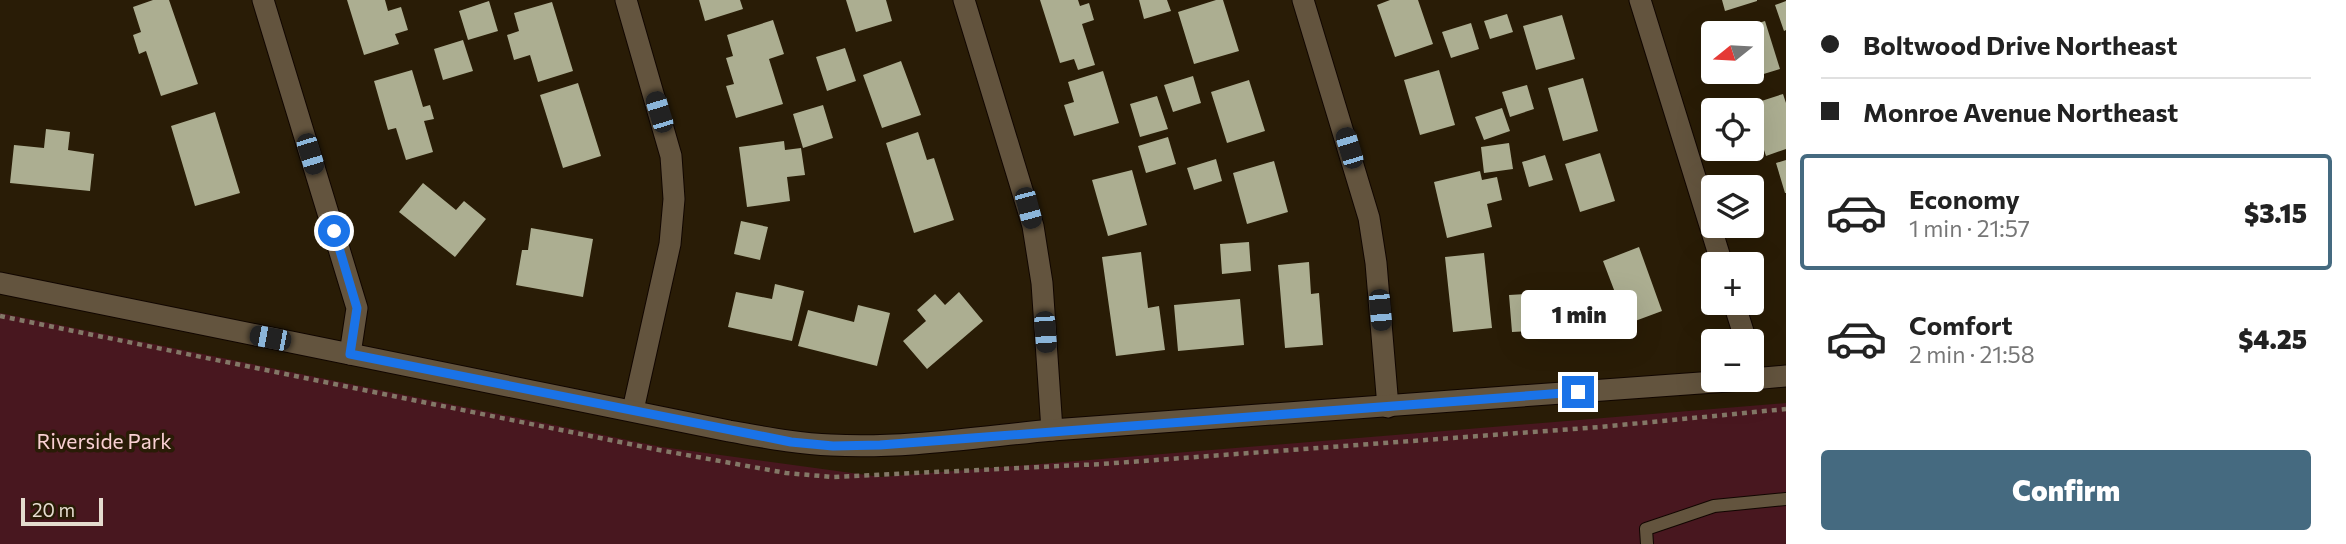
<!DOCTYPE html>
<html lang="en">
<head>
<meta charset="utf-8">
<style>
  :root { --surface:#fff; --page:#f6f6f6; --text:#222; --muted:#767676; --line:#e0e0e0; --accent:#456a80 }
  body { margin:0; font-family:Commissioner,sans-serif; background:var(--page); color:var(--text); height:100vh; display:flex; flex-direction:column; font-size:26px; white-space:nowrap }
  * { box-sizing:border-box; margin:0 }
  p { font-size:23px; color:var(--muted) }
  .icon { flex:none; width:38px; height:38px; fill:none; stroke:currentColor; stroke-width:2; stroke-linecap:round; stroke-linejoin:round }
  .map { position:relative; flex:1; overflow:hidden }
  .side { display:flex; flex-direction:column; background:var(--surface); width:560px }
  .side>* { flex:none }
  .banner { display:grid; align-content:center; height:154px; padding:0 35px; background:var(--surface) }
  .needle { width:46px; rotate:252deg }
  .tools { position:absolute; left:1701px; top:21px; display:grid; gap:14px }
  .tools a { display:grid; place-items:center; width:63px; height:63px; border-radius:7px; background:var(--surface); box-shadow:0 7px 28px #0002; font-size:35px }
  .scale { position:absolute; left:21px; bottom:18px; width:82px; box-sizing:border-box; padding-left:7px; border:4px solid #e5dccf; border-top:0; font-size:19px; line-height:24px; white-space:nowrap; color:#e5dccf; -webkit-text-stroke:5px #291c06; paint-order:stroke }
  .end { position:absolute; width:32px; height:32px; margin:-16px; border:9px solid #1a73e8; background:#fff; box-shadow:0 0 0 4px #fff }
  .from { border-radius:50% }
  .bubble { position:absolute; height:49px; border-radius:7px; background:var(--surface); box-shadow:0 7px 28px #0002; font-size:23px; font-weight:800; line-height:49px; text-align:center }
  .car { position:absolute; width:21px; height:42px; margin:-21px -10px; border-radius:9px; box-shadow:0 0 5px 2px #0007; background:linear-gradient(#222 24%,#8ab4d8 0 40%,#222 0 76%,#8ab4d8 0 86%,#222 0) }
  .banner b { display:flex; align-items:center; gap:24px; height:66px; font-size:26px }
  .banner b+b { border-top:2px solid var(--line) }
  .banner i { width:18px; height:18px; background:var(--text) }
  ul { padding:0; list-style:none }
  li { display:flex; align-items:center; gap:21px; height:116px; margin:0 14px 10px; padding:0 21px; border:4px solid transparent; border-radius:7px }
  li div { flex:1 }
  li b { display:block; font-size:26px }
  li em { font-style:normal; font-weight:800 }
  li.selected { border-color:var(--accent) }
  li>.icon { width:63px; height:63px; stroke-width:1.5 }
  .primary-button { display:flex; gap:14px; margin-top:auto; padding:14px 35px }
  .primary-button a { flex:1; height:80px; border-radius:7px; background:var(--accent); color:#fff; font-size:28px; font-weight:800; line-height:80px; text-align:center }
  main { display:flex; flex:1; min-height:0 }
  .map>svg:first-child { display:block }
</style>
</head>
<body>
<main>
<div class="map">
<svg width="1786" height="544" viewBox="0 0 1786 544">
  <rect width="100%" height="100%" fill="#291c06"/>
  <path fill="#48171f" d="M0,313L662,447L881,477L1786,403V544H0Z"/>
  <path fill="#acae91" d="M153,0H169L198,84L161,96L146,51L139,54L133,35L141,32L133,7Z
    M347,0H385L388,11L401,7L408,30L395,34L399,44L364,55Z
    M699,0H740L743,9L705,21Z
    M846,0H886L892,21L856,32Z
    M1040,0H1078L1080,6L1089,3L1094,20L1082,24L1095,65L1078,70L1074,59L1060,63Z
    M1139,0H1167L1171,11L1144,19Z
    M1216,0H1223L1239,51L1194,64L1178,12Z
    M1390,0H1418L1433,44L1395,57L1377,5Z
    M1722,0H1757V1L1725,11Z
    M489,1L498,31L468,40L459,11Z
    M1786,1V30L1784,31L1775,5Z
    M552,2L573,71L538,82L530,55L514,60L507,35L519,31L514,13Z
    M1507,14L1513,32L1490,39L1484,21Z
    M1562,15L1575,59L1536,70L1523,26Z
    M773,20L784,54L769,59L783,104L736,118L726,86L734,84L726,58L733,56L727,35Z
    M1765,21L1780,69L1744,80L1742,72H1752V33H1727Z
    M1471,23L1479,49L1451,58L1442,32Z
    M463,40L473,71L443,80L434,49Z
    M845,48L856,81L827,91L816,57Z
    M901,61L921,115L882,128L863,75Z
    M412,70L423,107L430,105L434,119L424,121L433,152L406,160L396,128L388,130L374,81Z
    M1439,70L1455,125L1420,135L1404,80Z
    M1103,71L1119,123L1074,136L1064,105L1074,102L1068,82Z
    M1193,76L1201,103L1173,112L1164,85Z
    M1583,78L1598,131L1563,141L1548,88Z
    M1249,80L1265,131L1227,143L1211,92Z
    M578,83L601,156L563,168L540,95Z
    M1527,85L1534,109L1510,117L1502,92Z
    M1783,94L1786,103V149L1766,156L1759,135L1755,136L1752,126V110H1747L1746,106Z
    M1157,96L1168,129L1140,137L1130,104Z
    M823,105L833,138L803,148L793,114Z
    M1502,108L1510,131L1484,140L1475,117Z
    M215,112L240,193L195,206L171,126Z
    M46,129L70,132L68,150L94,154L90,191L10,183L14,145L44,148Z
    M918,132L927,160L934,158L954,220L914,233L886,143Z
    M1168,137L1176,164L1146,173L1138,146Z
    M784,141L785,150L801,148L805,175L787,177L790,201L747,207L739,147Z
    M1509,143L1513,169L1484,173L1481,147Z
    M1600,153L1615,201L1580,212L1565,164Z
    M1545,155L1553,180L1529,187L1522,162Z
    M1216,159L1222,181L1194,190L1187,168Z
    M1786,160V193H1785L1776,163Z
    M1274,161L1288,212L1247,224L1233,173Z
    M1132,170L1147,225L1108,236L1092,180Z
    M1480,171L1482,180L1497,177L1502,200L1487,204L1492,227L1447,238L1434,182Z
    M423,183L456,210L464,201L486,219L455,257L399,212Z
    M741,221L768,227L760,260L734,254Z
    M531,228L593,239L583,297L516,285L522,250H528Z
    M1249,242L1251,271L1222,274L1220,244Z
    M1639,247L1662,311L1627,324L1603,261Z
    M1141,252L1148,308L1159,306L1165,350L1116,356L1102,257Z
    M1484,253L1492,328L1453,332L1445,257Z
    M1309,262L1311,294L1319,293L1323,345L1285,348L1278,265Z
    M775,284L804,291L792,341L728,327L736,292L772,299Z
    M1576,291L1579,329L1512,332L1509,295Z
    M959,292L983,321L927,369L903,341L926,321L917,310L935,294L945,305Z
    M1240,299L1244,345L1178,351L1174,305Z
    M858,305L890,313L877,366L798,346L808,310L854,322Z"/>
  <g fill="none" stroke-linecap="round" stroke-linejoin="round">
    <g stroke="#110600" stroke-width="14">
      <path id="service" d="M1647,544L1646,529L1714,506L1786,499"/>
    </g>
    <g stroke="#110600" stroke-width="23">
      <path id="minor" d="M263,0L357,308L350,354
        M626,0L671,156L674,199L670,244L633,410
        M964,0L1033,226L1042,283L1052,430
        M1303,0L1369,218L1376,263L1388,407
        M1640,0L1722,264
        M1734,303L1746,341"/>
    </g>
    <g stroke="#110600" stroke-width="23">
      <path id="secondary" d="M0,283L729,431C763,437 797,444 831,445C904,449 979,437 1052,430L1742,380
        M1752,379L1786,376"/>
    </g>
    <path stroke="#837867" stroke-width="4.5" stroke-dasharray="5 5" stroke-linecap="butt" d="M0,316L659,450L786,473L833,477L1102,464L1600,427L1786,409"/>
    <use href="#service" stroke="#63543e" stroke-width="12"/>
    <use href="#minor" stroke="#63543e" stroke-width="21"/>
    <use href="#secondary" stroke="#63543e" stroke-width="21"/>
  </g>
  <g fill="none" stroke-linecap="round" stroke-linejoin="round">
    <path stroke="#1a73e8" stroke-width="9" d="M334,231L357,308L350,354L791,442L833,446L880,445L1578,392"/>
  </g>
  <g text-anchor="middle" dominant-baseline="central" stroke-width="7" stroke-linejoin="round" paint-order="stroke">
    <g font-size="21" fill="#f9d0d3" stroke="#291c06">
      <text x="104" y="440">Riverside Park</text>
    </g>
  </g>
</svg>
<div class="tools">
<a><svg class="needle" viewBox="-14 -14 28 28"><path d="M0-13l5 13h-10z" fill="#e53935"/><path d="M0 13l5-13h-10z" fill="#767676"/></svg></a>
<a><svg class="icon" aria-label="locate" viewBox="0 0 24 24"><circle cx="12" cy="12" r="6"/><path d="M12 2v4M12 18v4M2 12h4M18 12h4"/></svg></a>
<a><svg class="icon" aria-label="layers" viewBox="0 0 24 24"><path d="M12 4l9 5-9 5-9-5zM3 14l9 5 9-5"/></svg></a>
<a>+</a>
<a>−</a>
</div>
<div class="scale">20 m</div>
<i class="end from" style="left:334px;top:231px"></i>
<i class="end" style="left:1578px;top:392px"></i>
<div class="bubble" style="left:1521px;top:290px;width:116px">1 min</div>
<i class="car" style="left:659px;top:112px;rotate:343deg"></i>
<i class="car" style="left:1349px;top:148px;rotate:343deg"></i>
<i class="car" style="left:310px;top:154px;rotate:163deg"></i>
<i class="car" style="left:1028px;top:208px;rotate:165deg"></i>
<i class="car" style="left:1380px;top:310px;rotate:175deg"></i>
<i class="car" style="left:1045px;top:332px;rotate:176deg"></i>
<i class="car" style="left:270px;top:338px;rotate:281deg"></i>
</div>
<section class="side">
<div class="banner">
<b><i class="from"></i>Boltwood Drive Northeast</b>
<b><i></i>Monroe Avenue Northeast</b>
</div>
<ul>
<li class="selected"><svg class="icon" aria-label="car" viewBox="0 0 24 24"><path d="M5 17H2v-5l4-1 3-4h7l3 4 3 1v5h-3M9 17h6M6 11h13"/><circle cx="7" cy="17" r="2"/><circle cx="17" cy="17" r="2"/></svg><div><b>Economy</b><p>1 min · 21:57</p></div><em>$3.15</em></li>
<li><svg class="icon" aria-label="car" viewBox="0 0 24 24"><path d="M5 17H2v-5l4-1 3-4h7l3 4 3 1v5h-3M9 17h6M6 11h13"/><circle cx="7" cy="17" r="2"/><circle cx="17" cy="17" r="2"/></svg><div><b>Comfort</b><p>2 min · 21:58</p></div><em>$4.25</em></li>
</ul>
<div class="primary-button"><a>Confirm</a></div>
</section>
</main>
</body>
</html>
